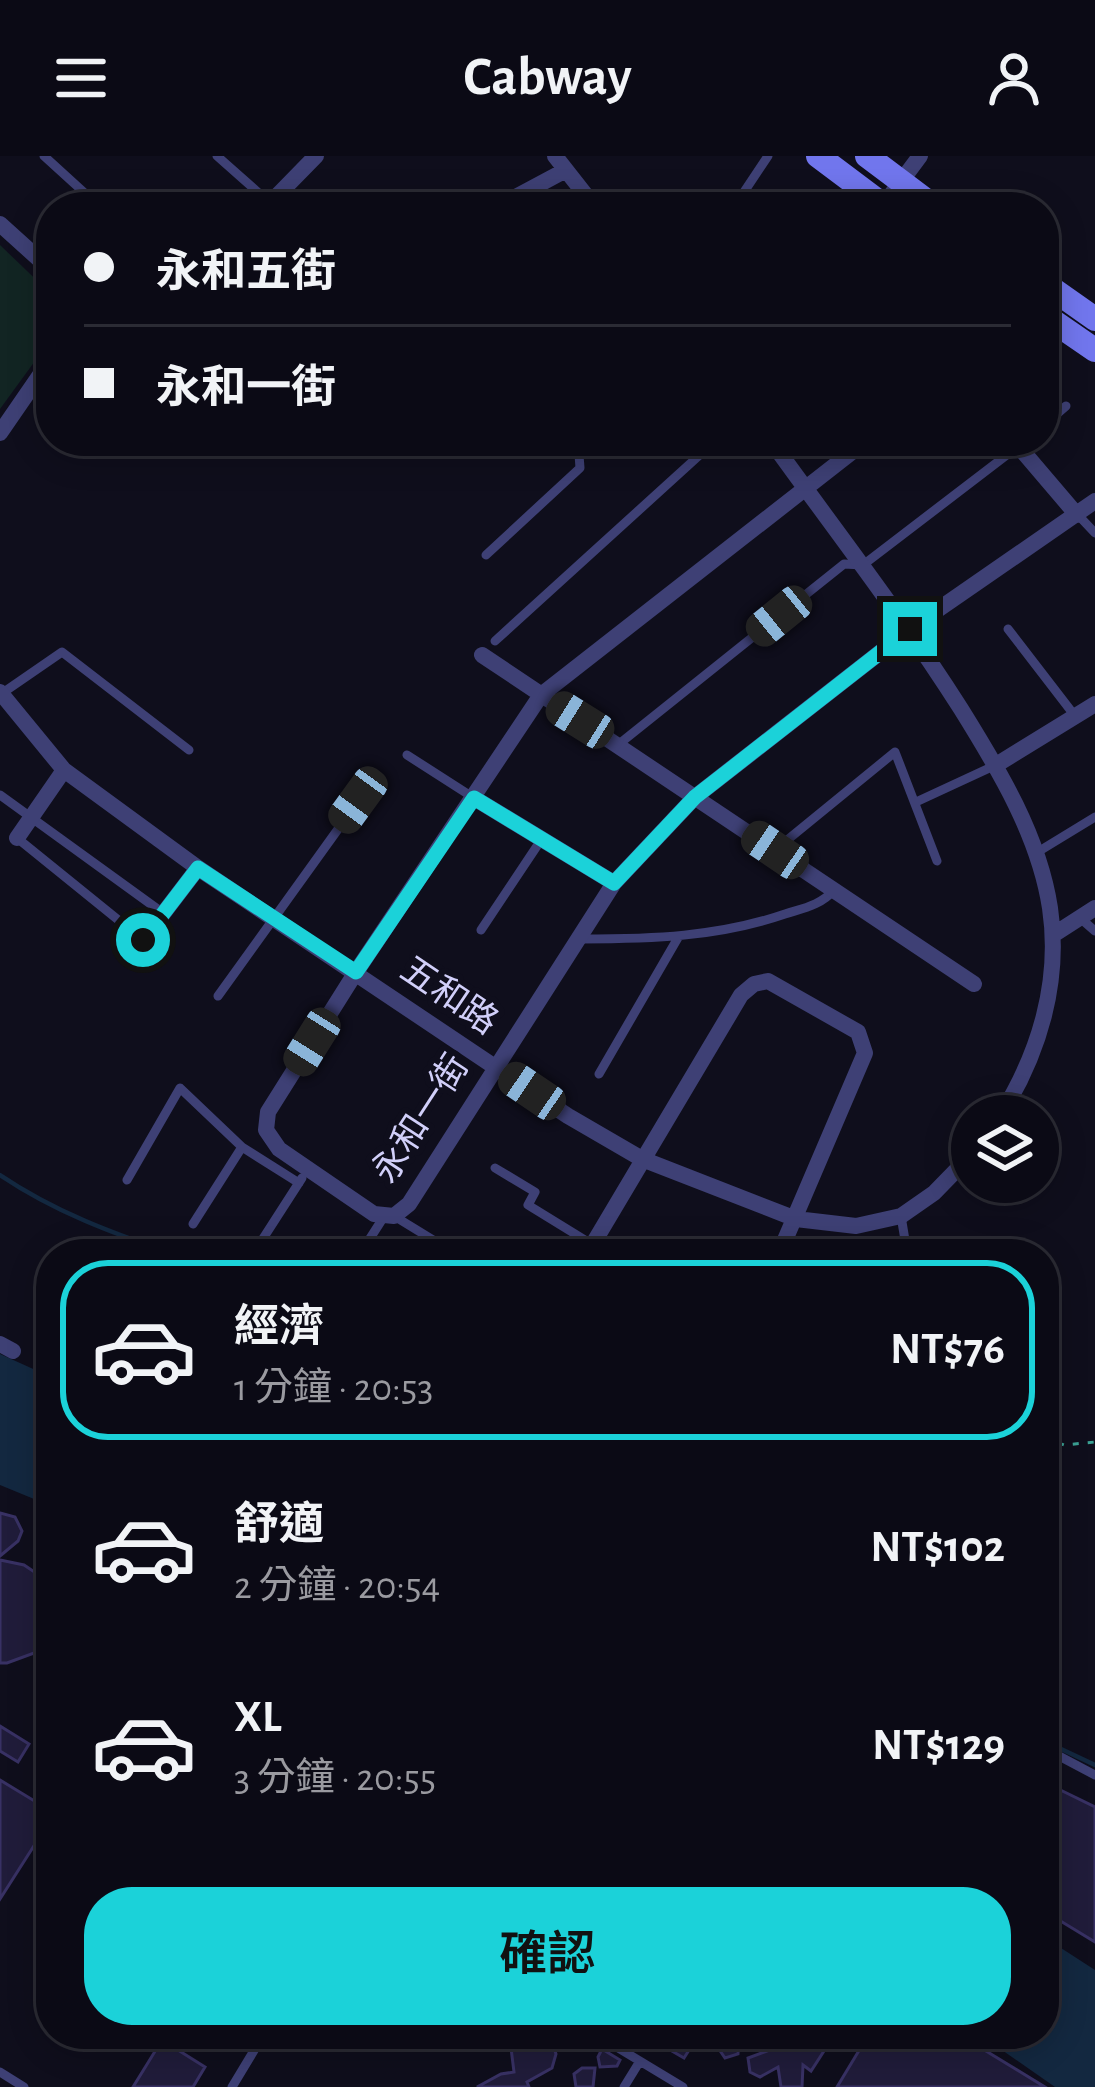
<!DOCTYPE html>
<html lang="zh-TW">
<head>
<meta charset="utf-8">
<style>
  :root { --surface:#0b0a15; --page:#14131e; --text:#f1f3f6; --muted:#9a9aa0; --line:#2b2b34; --accent:#1bd2d9 }
  body { margin:0; font-family:"Alegreya Sans","Noto Sans TC",sans-serif; background:var(--page); color:var(--text); height:100vh; display:flex; flex-direction:column; font-size:45px; white-space:nowrap }
  * { box-sizing:border-box; margin:0 }
  p { font-size:39px; color:var(--muted) }
  .icon { flex:none; width:66px; height:66px; fill:none; stroke:currentColor; stroke-width:2; stroke-linecap:round; stroke-linejoin:round }
  .map { position:relative; flex:1; overflow:hidden }
  .details { position:absolute; left:36px; top:1083px; width:1023px; height:810px; display:flex; flex-direction:column; background:var(--surface); border-radius:48px; box-shadow:0 6px 30px #0003,0 0 0 3px var(--line) }
  .details>* { flex:none }
  .top-card { position:absolute; left:36px; top:36px; width:1023px; height:264px; border-radius:48px; box-shadow:0 6px 30px #0003,0 0 0 3px var(--line); display:grid; align-content:center; height:264px; padding:0 48px; background:var(--surface) }
  .controls { position:absolute; left:951px; top:939px; display:grid; gap:24px }
  .controls a { display:grid; place-items:center; width:108px; height:108px; border-radius:50%; background:var(--surface); box-shadow:0 6px 30px #0003,0 0 0 3px var(--line); font-size:60px }
  .end { position:absolute; width:54px; height:54px; margin:-27px; border:15px solid #1bd2d9; background:#111; box-shadow:0 0 0 6px #111 }
  .from { border-radius:50% }
  .car { position:absolute; width:36px; height:72px; margin:-36px -18px; border-radius:15px; box-shadow:0 0 9px 3px #0007; background:linear-gradient(#222 24%,#8ab4d8 0 40%,#222 0 76%,#8ab4d8 0 86%,#222 0) }
  .top-card b { display:flex; align-items:center; gap:42px; height:114px; font-size:45px }
  .top-card b+b { border-top:3px solid var(--line) }
  .top-card i { width:30px; height:30px; background:var(--text) }
  ul { padding:21px 0 0; list-style:none }
  li { display:flex; align-items:center; gap:36px; height:180px; margin:0 24px 18px; padding:0 24px; border:6px solid transparent; border-radius:48px }
  li div { flex:1 }
  li b { display:block; font-size:45px }
  li em { font-style:normal; font-weight:600 }
  li.selected { border-color:var(--accent) }
  li>.icon { width:108px; height:108px; stroke-width:1.5 }
  .primary-button { display:flex; gap:24px; margin-top:auto; padding:24px 48px }
  .primary-button a { flex:1; height:138px; border-radius:48px; background:var(--accent); color:#111; font-size:48px; font-weight:600; line-height:138px; text-align:center }
  header { display:flex; justify-content:space-between; align-items:center; height:156px; padding:0 48px; background:var(--surface); font-size:54px; font-weight:600 }
  .map>svg:first-child { display:block }
</style>
</head>
<body>
<header><svg class="icon" aria-label="menu" viewBox="0 0 24 24"><path d="M4 6h16M4 12h16M4 18h16"/></svg>Cabway<svg class="icon" aria-label="person" viewBox="0 0 24 24"><circle cx="12" cy="8" r="4"/><path d="M4 21q1-7 8-7t8 7"/></svg></header>
<div class="map">
<svg width="1095" height="1931" viewBox="0 0 1095 1931">
  <rect width="100%" height="100%" fill="#0f0e1c"/>
  <path fill="#122523" d="M0,89L51,138V183L0,253Z"/>
  <path fill="#132840" d="M0,1198L51,1221V1350L0,1329Z
    M1044,1781L1095,1814V1931H1055L979,1878H1044Z"/>
  <g fill="none" stroke-linecap="round" stroke-linejoin="round">
    <path stroke="#132840" stroke-width="4.5" d="M0,1019C55,1056 112,1077 174,1098
      M1044,1585L1095,1609"/>
  </g>
  <path fill="#201c3a" stroke="#383164" stroke-width="3" d="M0,1357L15,1361L22,1375L18,1385L0,1400Z
    M0,1404L24,1409L39,1419L51,1436L48,1483L37,1496L7,1507H0Z
    M0,1570L29,1588L18,1606L0,1595Z
    M0,1624L51,1655V1663L0,1743Z
    M1044,1626L1095,1651V1786L1044,1755Z
    M523,1878H544L552,1885L556,1898L552,1912L527,1926L529,1931H477L501,1918L514,1916L511,1892Z
    M673,1878H688L696,1883L684,1902L665,1891Z
    M732,1878H739L738,1898L725,1902L716,1889Z
    M754,1878H835L811,1915L803,1909L802,1931H781L778,1911L760,1921L750,1916L748,1902L775,1892Z
    M869,1878H958L1045,1931H837Z
    M162,1884L205,1911L193,1931H133Z
    M602,1893L620,1904L617,1910L600,1911L598,1901Z
    M582,1912H595L593,1931H576L574,1918Z"/>
  <g fill="none" stroke-linecap="round" stroke-linejoin="round">
    <path stroke="#3ba194" stroke-width="3" stroke-dasharray="6 9" stroke-linecap="butt" d="M1044,1282L1064,1289L1095,1286"/>
    <path stroke="#3e4075" stroke-width="9" d="M44,0L100,51
      M217,0L270,47
      M734,51L768,0
      M1044,269L1066,250
      M1078,359L1095,377
      M486,399L580,312L578,285
      M1008,473L1075,560
      M495,485L715,285
      M1,538L62,496L189,594
      M619,588L844,408L863,409L1025,285
      M407,599L474,642
      M0,639L163,757
      M916,646L996,609
      M17,682L143,784
      M775,694L895,596L937,705
      M1036,697L1095,661
      M1079,761L1095,775
      M481,774L541,684
      M581,783C651,783 718,781 785,758C804,752 821,749 834,734
      M218,840L359,644
      M599,918L679,780
      M495,1012L535,1036L528,1049L593,1089
      M127,1024L180,932L242,991L299,1027
      M394,1060L456,1098
      M193,1068L242,991
      M598,1081L631,1098
      M253,1098L302,1022
      M360,1098L385,1059
      M898,1098L905,1084L901,1060
      M1044,1592L1095,1619
      M595,1878L683,1931
      M0,1916L24,1931
      M232,1931L264,1878
      M624,1931L640,1905"/>
    <path stroke="#3e4075" stroke-width="16" d="M555,0L595,51
      M274,51L270,47L316,0
      M497,51L566,14
      M882,51L920,0
      M0,68L51,114
      M0,277L51,203
      M771,285C835,374 902,460 961,553C999,614 1039,680 1050,752C1061,826 1039,898 1000,960
      M866,285L541,539L356,816L268,956L266,974L279,993L374,1058L394,1060L409,1048L614,727L695,641L910,473L1095,345
      M1014,285L1077,359
      M482,499L974,828
      M0,536L64,614L198,712L568,960L642,1003L796,1063L856,1070L901,1060L934,1037L972,998
      M996,609L1095,548
      M474,642L614,727
      M17,682L64,614
      M1053,779L1095,752
      M143,784L198,712
      M587,1098L741,839L754,828L768,825L858,876L865,897L779,1098
      M0,1188L13,1195"/>
    <path stroke="#7176ed" stroke-width="24" d="M818,0L886,51
      M867,0L935,51
      M1044,127L1095,163
      M1044,159L1095,194"/>
  </g>
  <g fill="none" stroke-linecap="round" stroke-linejoin="round">
    <path stroke="#1bd2d9" stroke-width="15" d="M143,784L198,712L356,816L474,642L614,727L695,641L910,473"/>
  </g>
  <g text-anchor="middle" dominant-baseline="central" stroke-width="12" stroke-linejoin="round" paint-order="stroke">
    <g font-size="36" fill="#d1cff9" stroke="#0f0e1c">
      <text transform="translate(449 840) rotate(34)">五和路</text>
      <text transform="translate(421 963) rotate(-57)">永和一街</text>
    </g>
  </g>
</svg>
<div class="controls">
<a><svg class="icon" aria-label="layers" viewBox="0 0 24 24"><path d="M12 4l9 5-9 5-9-5zM3 14l9 5 9-5"/></svg></a>
</div>
<i class="end from" style="left:143px;top:784px"></i>
<i class="end" style="left:910px;top:473px"></i>
<i class="car" style="left:779px;top:460px;rotate:231deg"></i>
<i class="car" style="left:580px;top:564px;rotate:302deg"></i>
<i class="car" style="left:358px;top:644px;rotate:216deg"></i>
<i class="car" style="left:775px;top:694px;rotate:304deg"></i>
<i class="car" style="left:312px;top:886px;rotate:212deg"></i>
<i class="car" style="left:532px;top:935px;rotate:304deg"></i>
<div class="top-card">
<b><i class="from"></i>永和五街</b>
<b><i></i>永和一街</b>
</div>
<section class="details">
<ul>
<li class="selected"><svg class="icon" aria-label="car" viewBox="0 0 24 24"><path d="M5 17H2v-5l4-1 3-4h7l3 4 3 1v5h-3M9 17h6M6 11h13"/><circle cx="7" cy="17" r="2"/><circle cx="17" cy="17" r="2"/></svg><div><b>經濟</b><p>1 分鐘 · 20:53</p></div><em>NT$76</em></li>
<li><svg class="icon" aria-label="car" viewBox="0 0 24 24"><path d="M5 17H2v-5l4-1 3-4h7l3 4 3 1v5h-3M9 17h6M6 11h13"/><circle cx="7" cy="17" r="2"/><circle cx="17" cy="17" r="2"/></svg><div><b>舒適</b><p>2 分鐘 · 20:54</p></div><em>NT$102</em></li>
<li><svg class="icon" aria-label="car" viewBox="0 0 24 24"><path d="M5 17H2v-5l4-1 3-4h7l3 4 3 1v5h-3M9 17h6M6 11h13"/><circle cx="7" cy="17" r="2"/><circle cx="17" cy="17" r="2"/></svg><div><b>XL</b><p>3 分鐘 · 20:55</p></div><em>NT$129</em></li>
</ul>
<div class="primary-button"><a>確認</a></div>
</section>
</div>
</body>
</html>
